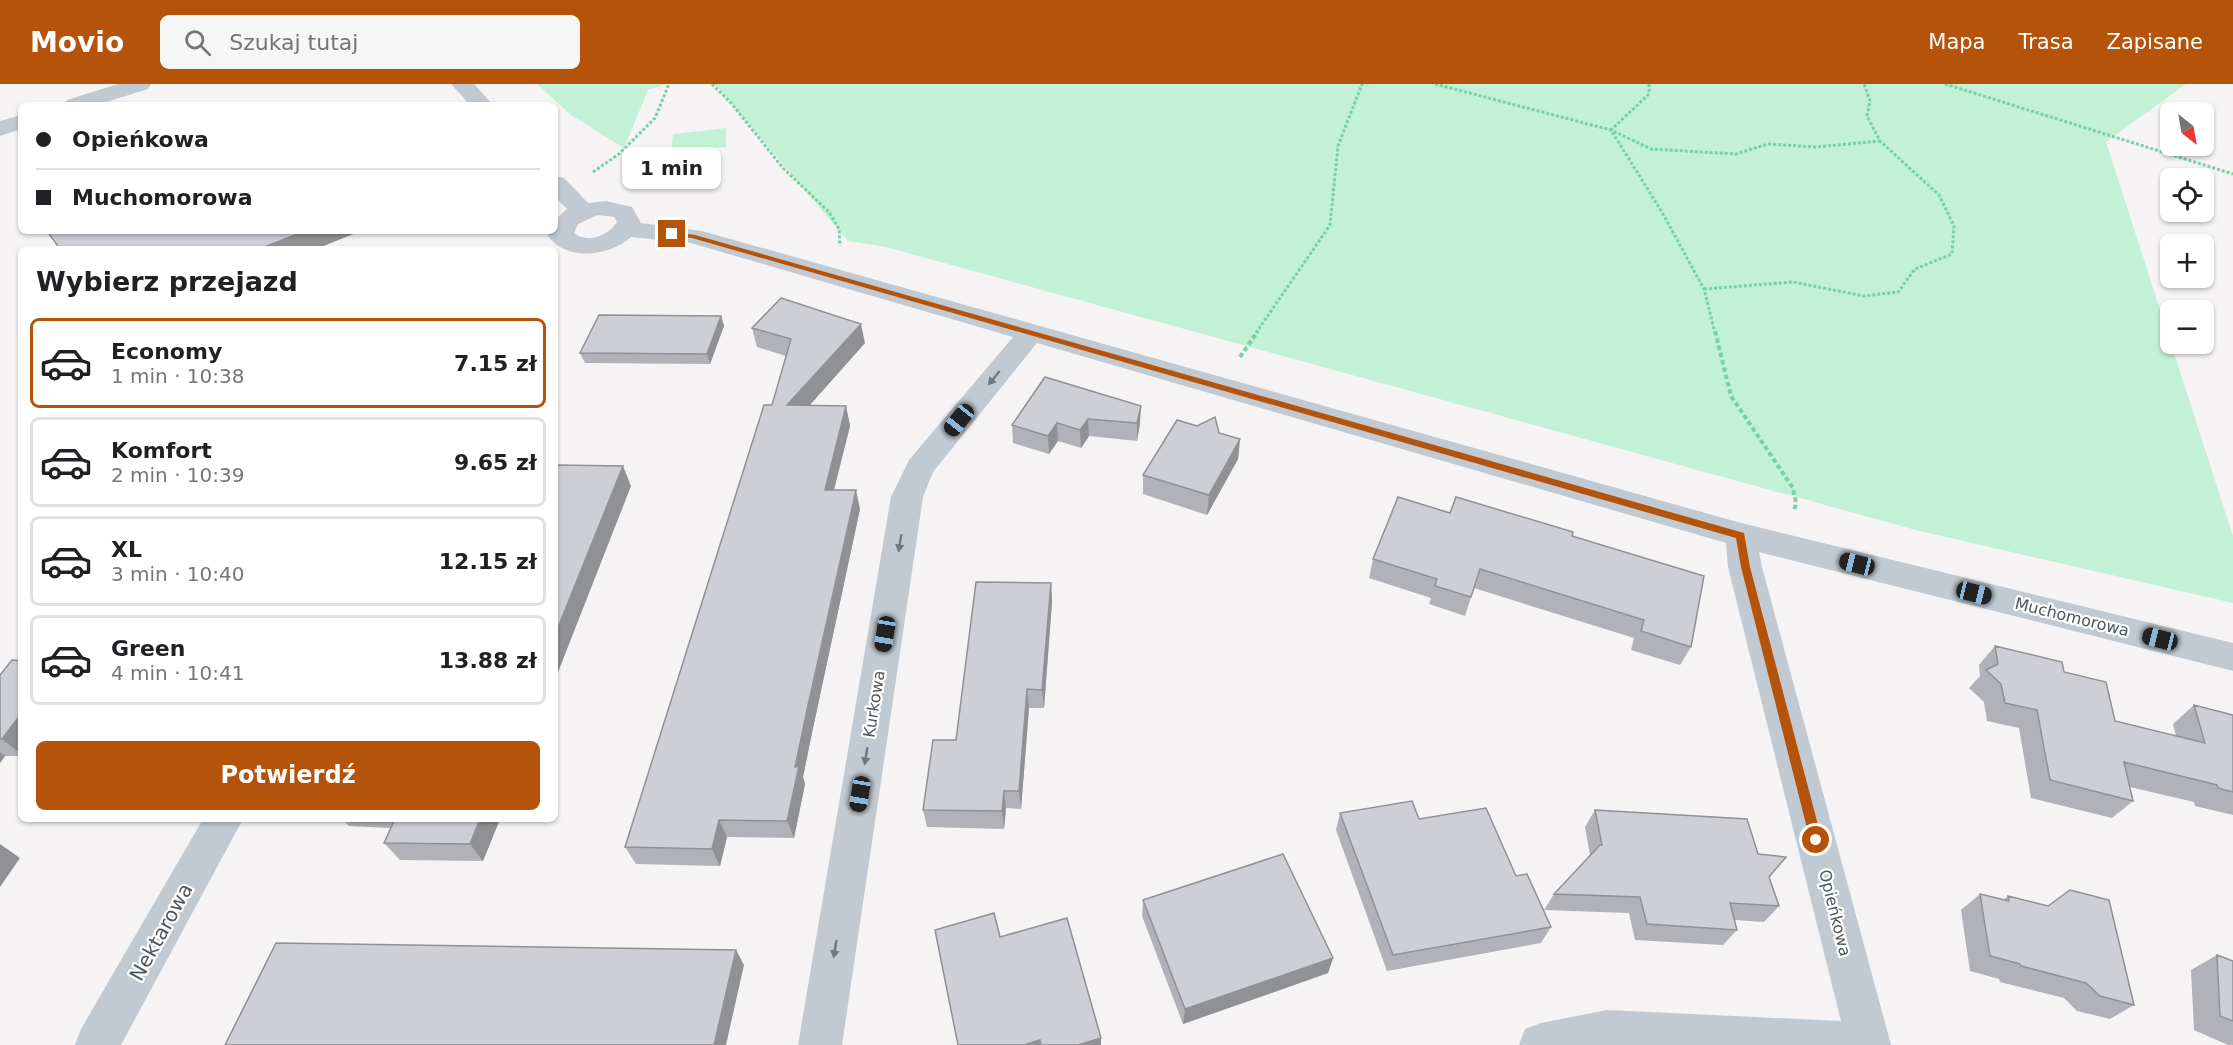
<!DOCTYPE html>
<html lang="pl">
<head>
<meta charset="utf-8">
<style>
  :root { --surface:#fff; --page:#f6f6f6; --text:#202124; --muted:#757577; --line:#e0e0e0; --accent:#b45309 }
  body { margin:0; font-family:"DejaVu Sans",sans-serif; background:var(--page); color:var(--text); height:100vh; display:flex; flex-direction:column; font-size:22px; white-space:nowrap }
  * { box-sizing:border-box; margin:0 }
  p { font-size:20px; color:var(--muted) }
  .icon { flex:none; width:33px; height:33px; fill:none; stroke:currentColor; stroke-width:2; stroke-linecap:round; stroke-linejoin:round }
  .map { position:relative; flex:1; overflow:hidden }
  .sheet { position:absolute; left:18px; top:162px; width:540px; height:576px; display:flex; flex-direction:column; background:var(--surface); border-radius:9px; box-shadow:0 2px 4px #0004 }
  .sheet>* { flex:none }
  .banner { position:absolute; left:18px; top:18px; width:540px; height:132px; border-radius:9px; box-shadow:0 2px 4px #0004; display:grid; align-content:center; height:132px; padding:0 18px; background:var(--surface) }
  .needle { width:39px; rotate:149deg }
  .buttons { position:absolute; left:2160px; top:18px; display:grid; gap:12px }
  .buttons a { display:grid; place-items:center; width:54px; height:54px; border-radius:9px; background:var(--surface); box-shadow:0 2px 4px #0004; font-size:30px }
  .end { position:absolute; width:27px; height:27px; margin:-14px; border:8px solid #b45309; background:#fff; box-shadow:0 0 0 3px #fff }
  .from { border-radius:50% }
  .bubble { position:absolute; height:42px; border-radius:9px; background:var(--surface); box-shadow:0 2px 4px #0004; font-size:20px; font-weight:700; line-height:42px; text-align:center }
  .car { position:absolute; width:18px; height:36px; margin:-18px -9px; border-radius:8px; box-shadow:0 0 4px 2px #0007; background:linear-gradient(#222 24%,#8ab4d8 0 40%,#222 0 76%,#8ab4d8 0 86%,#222 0) }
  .banner b { display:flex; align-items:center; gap:21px; height:57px; font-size:22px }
  .banner b+b { border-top:2px solid var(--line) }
  .banner i { width:15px; height:15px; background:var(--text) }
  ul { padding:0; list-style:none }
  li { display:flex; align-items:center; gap:18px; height:90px; margin:0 12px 9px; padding:0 6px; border:3px solid var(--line); border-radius:9px }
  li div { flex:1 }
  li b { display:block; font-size:22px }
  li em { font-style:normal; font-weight:700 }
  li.current { border-color:var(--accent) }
  li>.icon { width:54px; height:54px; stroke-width:1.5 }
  h2 { padding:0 18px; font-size:27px; line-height:72px }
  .button { display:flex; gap:12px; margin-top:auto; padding:12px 18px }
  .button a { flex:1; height:69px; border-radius:9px; background:var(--accent); color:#fff; font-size:24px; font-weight:700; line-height:69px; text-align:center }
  header { display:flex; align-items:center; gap:36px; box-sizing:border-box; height:84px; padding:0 30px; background:var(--accent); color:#fff }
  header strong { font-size:28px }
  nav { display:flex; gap:33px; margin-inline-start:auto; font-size:21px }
  .search { width:420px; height:54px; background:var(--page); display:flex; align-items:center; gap:15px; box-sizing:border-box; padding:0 21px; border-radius:9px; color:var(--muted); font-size:22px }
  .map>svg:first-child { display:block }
</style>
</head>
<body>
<header>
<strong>Movio</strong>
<div class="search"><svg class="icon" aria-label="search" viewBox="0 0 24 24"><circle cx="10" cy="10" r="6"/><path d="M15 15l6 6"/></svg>Szukaj tutaj</div>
<nav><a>Mapa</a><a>Trasa</a><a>Zapisane</a></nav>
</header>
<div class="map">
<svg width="2233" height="961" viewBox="0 0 2233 961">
  <rect width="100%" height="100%" fill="#f5f3f3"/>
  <path fill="#c3f1d5" d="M537,0H666L648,6L624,64L571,31Z
    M715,0H2186L2106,58L2233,452V519L1916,446L886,163L848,157Z
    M726,44V63L671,69L673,50Z"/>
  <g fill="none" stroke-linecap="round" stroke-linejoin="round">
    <path stroke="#7ad0a6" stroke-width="3" stroke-dasharray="3 2" stroke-linecap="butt" d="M712,0L731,19L783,84L829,128L839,145L840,162
      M1435,0L1611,46L1651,65L1736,70L1768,60L1816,63L1880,57
      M1649,0V10L1611,46L1663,130L1704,205L1715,249
      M1945,0L2233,90
      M593,88L619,70L655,34L669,0
      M1704,205L1793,198L1864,212L1898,208L1915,185L1952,170L1954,142L1939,111L1880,57L1867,32L1870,17L1864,0
      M1256,249L1330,141L1338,62L1362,0"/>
    <path stroke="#7ad0a6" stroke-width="4" stroke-dasharray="4.5 3" stroke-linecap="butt" d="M1715,247L1731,312L1793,404L1796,419L1794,427
      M1240,273L1258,247"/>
    <path fill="#c1cad2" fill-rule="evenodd" d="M118,0H151L148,5L97,21H64L67,16Z
      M451,0H474L493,21H470Z
      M21,31V45L0,52V37Z
      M555,92L564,94L588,119L606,117L632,123L641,139L702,147L1741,439L2233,559V587L1759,468L1762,483L1891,961H1519L1525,945L1541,939L1607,926L1841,937L1728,483L1726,459L1037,259L933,388L923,413L842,961H798L891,413L909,376L1013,253L691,159L631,153C611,172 566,178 548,152V147H555L556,135L567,125L555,113ZM598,131L614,133L617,138C608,152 588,160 574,149L578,140Z
      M203,735H243L121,961H75L81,945Z"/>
  </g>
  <path fill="#b0b2b7" d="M721,232L724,242L710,280L585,279L580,269Z
    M752,244L865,259L809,322H846L850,342L834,406L860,425L813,644L803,693L805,700L794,754L727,753L720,782L636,780L625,763L772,321L786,272L757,263Z
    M1045,293L1140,339L1137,357L1089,352L1081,364L1058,357L1049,370L1013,359L1012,341Z
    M1219,349L1240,355L1238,375L1207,431L1143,410V391Z
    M1450,429L1572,452L1691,563L1680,581L1631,566L1634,554L1474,504L1465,532L1429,520L1431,514L1369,494L1373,475Z
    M1051,499L1052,518L1044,624H1029L1021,725L1006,724L1004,745L927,743L923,726L956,656Z
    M1995,562L2064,588L2115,637L2176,652L2173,640L2194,621L2233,631V731L2195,722L2194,718L2130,703L2133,717L2112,734L2031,714L2019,644L1987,637L1984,618L1969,604L1980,592L1979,581Z
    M21,577V672H5L0,679V591Z
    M1595,726L1758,770L1769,793L1779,822L1764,838L1735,836L1737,846L1723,861L1635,856L1629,829L1544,826L1554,810L1590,771L1585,743Z
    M1340,729L1419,735L1516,792L1551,843L1541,859L1387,887L1336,746Z
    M342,735H500L483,777L400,776L384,759L391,744L349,742Z
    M1980,810L2003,816L2008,812L2134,921L2110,935L2077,927L2064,914L2000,898L1999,895L1970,887L1961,826Z
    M1143,816L1333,874L1328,889L1183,940L1142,832Z
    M2217,871L2233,877V961H2228L2194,946L2191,886Z"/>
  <path fill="#909195" d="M305,147H356V149L316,165H259Z
    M721,232L724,242L710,280L707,270Z
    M861,240L865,259L792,341L787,321Z
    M846,322L850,342L829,425L825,406Z
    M1141,322L1140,339L1137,357V339Z
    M1088,335L1089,352L1081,364L1080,346Z
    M1057,339L1058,357L1049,370L1048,352Z
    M1240,355L1238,375L1207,431L1209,411Z
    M623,382L631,402L555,596V551Z
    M856,406L860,425L813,644L803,693L805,700L794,754L787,737L795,683Z
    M1051,499L1052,518L1044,624L1042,606Z
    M1027,605L1029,624L1021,725L1019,707Z
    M21,630V670L2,655Z
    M0,668L5,672L0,679Z
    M1004,707L1006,724L1004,745L1002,727Z
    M480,735H500L483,777L470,760Z
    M719,736L727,753L720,782L712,765Z
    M0,760L20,774L0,803Z
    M736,866L744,881L726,961H714Z
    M1333,874L1328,889L1183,940L1185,925Z
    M1101,954V961H1078Z
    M1040,956V961H1024Z"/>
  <path fill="#cdcfd5" stroke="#909195" stroke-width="1.5" d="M47,147H305L259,165H60Z
    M781,214L861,240L787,321L846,322L825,406H856L807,626L795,683L799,682L787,737L719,736L712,765L625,763L764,321H772L791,255L752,244Z
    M599,231L721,232L707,270L580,269Z
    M1045,293L1141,322L1137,339L1088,335L1080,346L1057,339L1048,352L1012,341Z
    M1215,333L1219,349L1240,355L1209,411L1143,391L1177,336L1197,342Z
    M557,381L623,382L555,551V385Z
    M1398,413L1450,429L1456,413L1573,448L1572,452L1704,492L1691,563L1641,547L1644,536L1480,485L1471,513L1435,502L1437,495L1373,475Z
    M976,498L1051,499L1042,606L1027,605L1019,707H1004L1002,727L923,726L933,656H956Z
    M1995,562L2062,578L2064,588L2106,598L2115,637L2205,659L2194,621L2233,631V708L2218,704L2217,701L2124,678L2133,717L2050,696L2037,626L2005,619L2001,600L1986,586L1998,580Z
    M12,576L21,577V630L2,655H0V591Z
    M1412,717L1419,735L1486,724L1516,792L1527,790L1551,843L1393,871L1340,729Z
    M1595,726L1747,735L1758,770L1786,773L1769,793L1779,822L1730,819L1737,846L1647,840L1640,813L1554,810L1600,761H1602Z
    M395,735H480L470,760L384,759Z
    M1283,770L1333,874L1185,925L1143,816Z
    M2070,806L2109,816L2134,921L2100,912L2086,899L2021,882L2020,880L1990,872L1980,810L2009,817L2008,812L2048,822Z
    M994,829L1000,853L1067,834L1101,954L1078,961H1041L1040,956L1024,961H958L935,846Z
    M276,859L736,866L714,961H225Z
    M2217,871L2233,877V937L2220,932Z"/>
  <defs><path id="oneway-solid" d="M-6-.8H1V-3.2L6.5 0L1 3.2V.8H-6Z" transform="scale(1.5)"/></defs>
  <g fill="#6e7983">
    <use href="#oneway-solid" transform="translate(994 294) rotate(129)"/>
    <use href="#oneway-solid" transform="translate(900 459) rotate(99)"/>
    <use href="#oneway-solid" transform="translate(866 672) rotate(99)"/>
    <use href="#oneway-solid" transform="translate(835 865) rotate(99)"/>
  </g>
  <path fill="#b45309" d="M672,148L695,151L1744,449L1750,483L1822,756L1820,760H1812L1810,756L1741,483L1736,454L692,154L670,152Z"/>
  <g text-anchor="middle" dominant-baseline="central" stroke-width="4.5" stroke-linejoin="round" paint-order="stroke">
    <g font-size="16" fill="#4a5661" stroke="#fff">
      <text transform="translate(2072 533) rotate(14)">Muchomorowa</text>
      <text transform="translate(874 620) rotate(-81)">Kurkowa</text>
      <text transform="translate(1835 829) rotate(76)">Opieńkowa</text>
    </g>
    <g font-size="20" fill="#4a5661" stroke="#fff">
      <text transform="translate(161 848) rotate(-61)">Nektarowa</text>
    </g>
  </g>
</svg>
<div class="buttons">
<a><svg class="needle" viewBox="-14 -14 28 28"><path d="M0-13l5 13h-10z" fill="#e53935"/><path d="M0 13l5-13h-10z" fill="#757577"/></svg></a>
<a><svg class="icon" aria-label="locate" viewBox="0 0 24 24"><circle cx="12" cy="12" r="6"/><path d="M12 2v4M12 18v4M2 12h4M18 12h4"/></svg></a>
<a>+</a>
<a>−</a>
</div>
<i class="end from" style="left:1816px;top:756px"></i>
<i class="end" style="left:672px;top:150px"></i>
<div class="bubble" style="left:622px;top:63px;width:99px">1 min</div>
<i class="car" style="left:959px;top:336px;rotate:219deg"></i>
<i class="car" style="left:1857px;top:480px;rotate:284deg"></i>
<i class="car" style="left:1974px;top:509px;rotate:104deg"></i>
<i class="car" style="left:885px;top:550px;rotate:189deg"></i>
<i class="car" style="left:2160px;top:555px;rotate:284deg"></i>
<i class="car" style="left:860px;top:710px;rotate:189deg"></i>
<div class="banner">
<b><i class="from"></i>Opieńkowa</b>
<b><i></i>Muchomorowa</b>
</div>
<section class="sheet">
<h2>Wybierz przejazd</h2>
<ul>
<li class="current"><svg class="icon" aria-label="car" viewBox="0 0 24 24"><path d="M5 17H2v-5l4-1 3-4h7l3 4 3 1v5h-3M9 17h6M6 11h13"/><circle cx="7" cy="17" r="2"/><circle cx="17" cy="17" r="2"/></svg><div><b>Economy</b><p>1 min · 10:38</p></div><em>7.15 zł</em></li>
<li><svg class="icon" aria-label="car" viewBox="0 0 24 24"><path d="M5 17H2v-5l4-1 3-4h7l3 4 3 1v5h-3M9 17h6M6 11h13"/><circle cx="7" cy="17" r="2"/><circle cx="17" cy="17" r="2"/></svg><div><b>Komfort</b><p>2 min · 10:39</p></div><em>9.65 zł</em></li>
<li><svg class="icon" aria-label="car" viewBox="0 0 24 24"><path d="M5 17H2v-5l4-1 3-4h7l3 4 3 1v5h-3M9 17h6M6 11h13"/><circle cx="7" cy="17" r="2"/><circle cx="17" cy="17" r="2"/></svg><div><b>XL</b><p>3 min · 10:40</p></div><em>12.15 zł</em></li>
<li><svg class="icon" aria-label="car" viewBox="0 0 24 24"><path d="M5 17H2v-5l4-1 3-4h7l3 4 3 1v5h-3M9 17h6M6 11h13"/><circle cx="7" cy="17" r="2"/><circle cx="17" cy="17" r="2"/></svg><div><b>Green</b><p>4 min · 10:41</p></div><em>13.88 zł</em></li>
</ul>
<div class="button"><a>Potwierdź</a></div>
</section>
</div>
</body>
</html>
